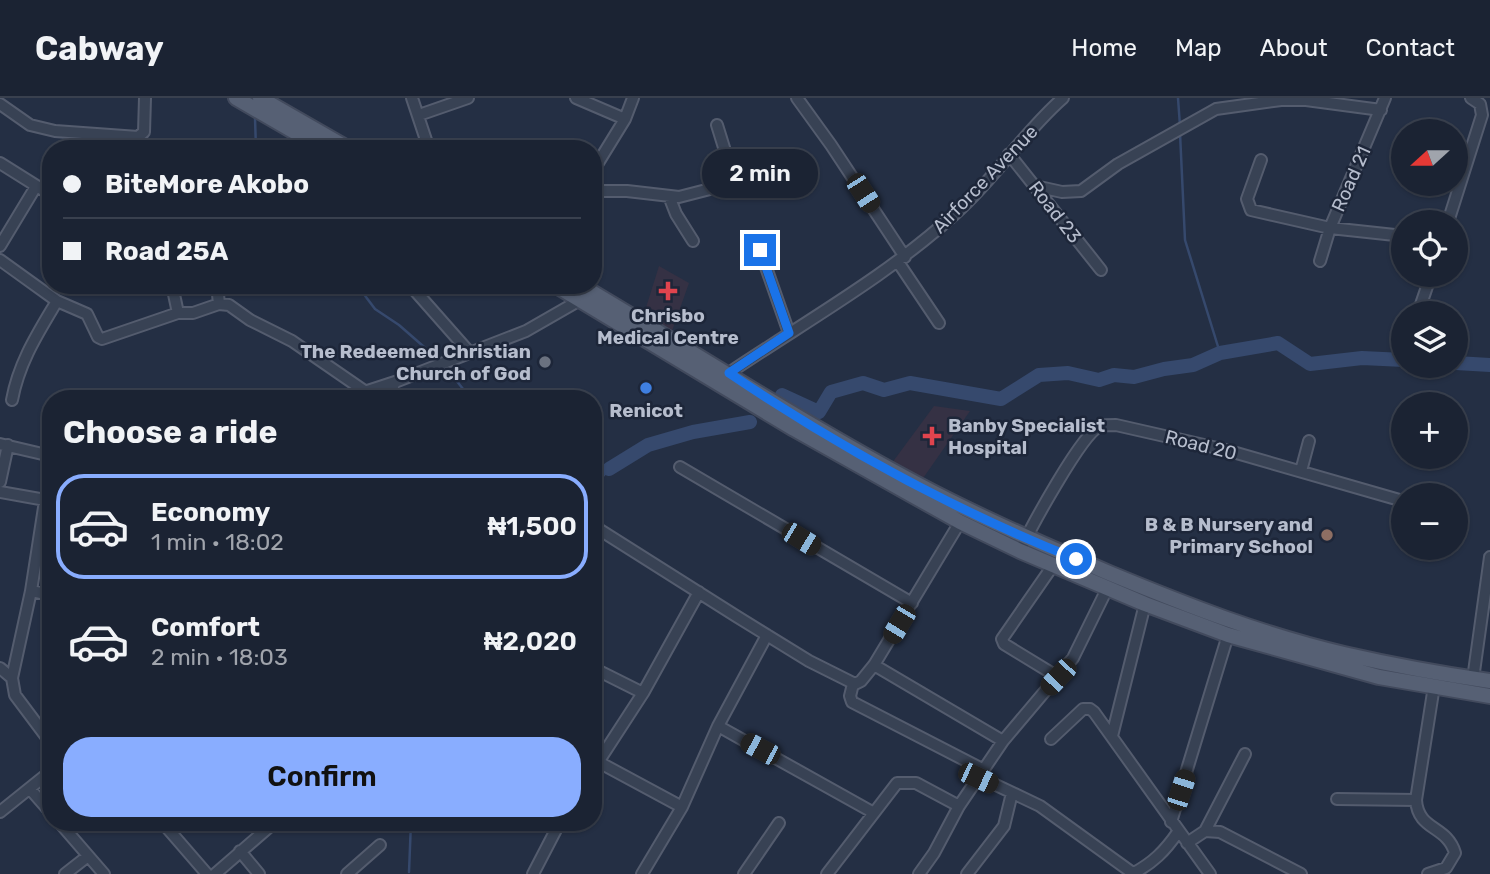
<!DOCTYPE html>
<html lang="en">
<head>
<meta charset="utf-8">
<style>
  :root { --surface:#1b2333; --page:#242b3b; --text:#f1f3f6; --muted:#a0a4ac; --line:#39404e; --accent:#89adff }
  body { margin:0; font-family:Rubik,sans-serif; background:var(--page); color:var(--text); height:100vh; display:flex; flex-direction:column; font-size:26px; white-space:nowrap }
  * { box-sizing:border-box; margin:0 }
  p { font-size:23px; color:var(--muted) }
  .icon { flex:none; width:38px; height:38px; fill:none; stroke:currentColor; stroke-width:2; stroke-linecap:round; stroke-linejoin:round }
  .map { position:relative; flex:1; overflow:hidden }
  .panel { position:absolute; left:42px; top:292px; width:560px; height:441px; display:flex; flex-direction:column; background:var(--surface); border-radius:28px; box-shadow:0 2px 5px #0004,0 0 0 2px var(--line) }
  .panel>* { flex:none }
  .guide { position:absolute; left:42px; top:42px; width:560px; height:154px; border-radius:28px; box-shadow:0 2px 5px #0004,0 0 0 2px var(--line); display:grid; align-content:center; height:154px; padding:0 21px; background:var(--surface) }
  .needle { width:46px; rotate:249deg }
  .controls { position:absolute; left:1391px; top:21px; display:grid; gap:14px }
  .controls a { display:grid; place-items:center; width:77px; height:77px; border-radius:50%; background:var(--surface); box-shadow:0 2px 5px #0004,0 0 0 2px var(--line); font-size:35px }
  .end { position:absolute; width:32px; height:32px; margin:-16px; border:9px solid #1a73e8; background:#fff; box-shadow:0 0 0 4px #fff }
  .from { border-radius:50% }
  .bubble { position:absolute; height:49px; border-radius:24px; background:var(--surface); box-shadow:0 2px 5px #0004,0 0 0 2px var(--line); font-size:23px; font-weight:600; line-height:49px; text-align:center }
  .car { position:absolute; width:21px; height:42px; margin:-21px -10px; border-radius:9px; box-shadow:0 0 5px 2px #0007; background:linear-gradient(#222 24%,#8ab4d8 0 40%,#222 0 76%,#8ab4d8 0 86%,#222 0) }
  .guide b { display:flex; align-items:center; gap:24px; height:66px; font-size:26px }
  .guide b+b { border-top:2px solid var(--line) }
  .guide i { width:18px; height:18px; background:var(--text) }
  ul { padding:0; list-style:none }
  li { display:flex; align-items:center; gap:21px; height:105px; margin:0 14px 10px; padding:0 7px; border:4px solid transparent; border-radius:28px }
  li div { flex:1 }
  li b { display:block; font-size:26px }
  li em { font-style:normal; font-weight:600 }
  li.active { border-color:var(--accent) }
  li>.icon { width:63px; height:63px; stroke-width:1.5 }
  h2 { padding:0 21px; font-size:32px; line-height:84px }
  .action { display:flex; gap:14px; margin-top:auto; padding:14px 21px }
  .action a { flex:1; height:80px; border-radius:28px; background:var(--accent); color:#111; font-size:28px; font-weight:600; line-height:80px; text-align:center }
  header { display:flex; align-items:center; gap:42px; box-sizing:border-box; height:98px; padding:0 35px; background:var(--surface); border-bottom:2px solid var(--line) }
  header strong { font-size:33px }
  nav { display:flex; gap:38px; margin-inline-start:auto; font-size:24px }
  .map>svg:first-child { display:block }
</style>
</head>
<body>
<header>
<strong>Cabway</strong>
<nav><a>Home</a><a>Map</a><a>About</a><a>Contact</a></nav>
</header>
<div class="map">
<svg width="1490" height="776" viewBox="0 0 1490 776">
  <rect width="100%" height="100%" fill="#242f44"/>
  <path fill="#353144" d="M659,168L689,185L672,233L644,216Z
    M934,308L970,313L919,386L889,369Z"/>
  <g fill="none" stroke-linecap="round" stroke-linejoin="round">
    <path stroke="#36496d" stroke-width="2.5" d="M1178,0L1180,28
      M255,20L256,51
      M1180,35L1185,142L1220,255
      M357,187L375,211L399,227L439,262
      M444,267L471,301
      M593,371H609
      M593,390L609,371
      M409,774L411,724"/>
    <path stroke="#36496d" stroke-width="14" d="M1456,265L1490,267
      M782,297L819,314L831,294L863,285L884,292L910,285L1001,301L1039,277L1068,275L1099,282L1114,277L1134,279L1164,271L1193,267L1220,255L1278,245L1310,266L1362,260L1404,262
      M609,371L648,347L693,334L750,324"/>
    <g stroke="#545c6e" stroke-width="14">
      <path id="minor" d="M412,0L429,51
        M576,0L625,21
        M797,0L831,47L905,159
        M0,6L30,27L55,33L138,39L144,34L145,0
        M419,17L468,0
        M1009,56L1101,172
        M1261,62L1247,101L1251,112L1330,130L1404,138
        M0,65L51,97
        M593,73L625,21L633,0
        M1035,88L1062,94L1081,93L1118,66L1216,11L1281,2H1306L1381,12
        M593,93H627L679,99L714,90L729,80L730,69L717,27
        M669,98L676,116L693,143
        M1448,124L1482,17L1480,6L1471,0
        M0,148L35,90
        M760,152L789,235
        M0,162L57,203L87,216L98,239L102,241L178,215H193L219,206L229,207L250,222L292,243L366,294
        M1320,163L1330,130L1385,0
        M898,164L939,225
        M172,187L178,215
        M217,187L219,206
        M410,187L470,255
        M1418,215L1431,177
        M729,275C806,223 889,177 957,114C996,79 1024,34 1063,0
        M343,301L395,284L526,233L580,202L583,197
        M387,301L395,284
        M12,302C19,264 38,235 57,203
        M0,346L51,358
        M680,369L912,505
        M1301,373L1309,343
        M0,384L8,347
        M0,394L51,403
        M45,403L31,493L12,580L15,597L51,645
        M600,432L736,518L809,563L855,586L861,583L874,567L960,424
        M1020,453C1030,431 1082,335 1100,328C1104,327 1112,327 1116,327L1226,352L1403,403
        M1054,466L1002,541L1004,546L1058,579
        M31,493L51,497
        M874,567L1003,643
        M0,570L12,580
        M593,570L643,595
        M1473,581L1490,459
        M853,586L850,598L852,604L984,672
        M718,628L874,715
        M1112,638L1145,506
        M1051,641L1083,611H1090L1094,614L1210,776
        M593,661L682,709
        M593,672L643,595L699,494
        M979,679L1040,708L1134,776
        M30,691L51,715
        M1337,701L1416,702
        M0,714L51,673
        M59,724L104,776
        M162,724L207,776
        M1171,724L1228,537
        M1205,733L1245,656
        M1187,745L1205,733L1220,734L1301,776
        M240,753L259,776
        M65,776L88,758
        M215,776L275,724
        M347,776L380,747
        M533,776L560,724
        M642,776L682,709L718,628L767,537
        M744,776L779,725
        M827,776L897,685H916L959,708
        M919,776L934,755L959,708L1003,643L1073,560L1108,489
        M967,776L1004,728L1012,695
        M1132,776C1153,765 1165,753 1178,734
        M1428,776L1446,770L1455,755C1447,727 1418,733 1416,702L1434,588"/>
    </g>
    <g stroke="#424a5d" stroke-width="18">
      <path id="major" d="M236,0L324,51
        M260,0L349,51
        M555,187L794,331L960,424L1020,453L1145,506L1228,537L1379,579L1490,598
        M580,187C692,253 802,325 917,386C979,419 1044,447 1109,475C1186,507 1263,537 1344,556C1392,567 1441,576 1490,583"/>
    </g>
    <use href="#minor" stroke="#384254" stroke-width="10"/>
    <use href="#major" stroke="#566074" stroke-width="14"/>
  </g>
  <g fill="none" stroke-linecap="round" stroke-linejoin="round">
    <path stroke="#1a73e8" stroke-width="9" d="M760,152L789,235L729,275C836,347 956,413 1076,461"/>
  </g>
  <g fill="#e0444e" stroke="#1d2639" stroke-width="2.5">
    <path d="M664.5 182.5h7v7h7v7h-7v7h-7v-7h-7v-7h7z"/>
    <path d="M928.5 327.5h7v7h7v7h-7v7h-7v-7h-7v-7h7z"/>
  </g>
  <circle fill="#6b7280" stroke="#1d2639" stroke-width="2.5" cx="545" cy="264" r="7"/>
  <circle fill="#3f7fe0" stroke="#1d2639" stroke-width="2.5" cx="646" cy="290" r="7"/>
  <circle fill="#8d6e63" stroke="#1d2639" stroke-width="2.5" cx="1327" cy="437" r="7"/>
  <g text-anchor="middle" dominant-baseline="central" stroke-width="5" stroke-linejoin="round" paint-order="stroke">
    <g font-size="19" fill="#b6bdcd" stroke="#1d2639">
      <text transform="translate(985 81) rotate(-46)">Airforce Avenue</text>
      <text transform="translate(1351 81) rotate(-66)">Road 21</text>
      <text transform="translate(1055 114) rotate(52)">Road 23</text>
      <text transform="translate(1201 347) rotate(14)">Road 20</text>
    </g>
    <g font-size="19" font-weight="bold" fill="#b6bdcd" stroke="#1d2639">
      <text x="668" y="217">Chrisbo<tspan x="668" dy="22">Medical Centre</tspan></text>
      <text x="531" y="253" text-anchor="end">The Redeemed Christian<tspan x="531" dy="22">Church of God</tspan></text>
      <text x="646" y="312">Renicot</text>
      <text x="948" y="327" text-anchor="start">Banby Specialist<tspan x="948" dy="22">Hospital</tspan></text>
      <text x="1313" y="426" text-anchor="end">B &amp; B Nursery and<tspan x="1313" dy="22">Primary School</tspan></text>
    </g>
  </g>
</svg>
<div class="controls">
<a><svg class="needle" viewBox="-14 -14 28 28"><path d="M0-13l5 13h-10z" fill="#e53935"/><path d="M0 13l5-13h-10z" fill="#a0a4ac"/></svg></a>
<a><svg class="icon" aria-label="locate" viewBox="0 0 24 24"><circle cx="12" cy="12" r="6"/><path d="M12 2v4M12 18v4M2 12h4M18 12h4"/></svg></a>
<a><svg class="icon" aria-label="layers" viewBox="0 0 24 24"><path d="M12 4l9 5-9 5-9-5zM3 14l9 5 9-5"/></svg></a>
<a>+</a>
<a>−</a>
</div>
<i class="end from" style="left:1076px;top:461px"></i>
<i class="end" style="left:760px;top:152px"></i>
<div class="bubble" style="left:702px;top:51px;width:116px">2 min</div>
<i class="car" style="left:863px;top:95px;rotate:147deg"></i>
<i class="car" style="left:801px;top:441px;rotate:121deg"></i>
<i class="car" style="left:899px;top:526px;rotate:211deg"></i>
<i class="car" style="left:1058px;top:579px;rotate:223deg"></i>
<i class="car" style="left:760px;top:651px;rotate:298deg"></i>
<i class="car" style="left:978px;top:680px;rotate:115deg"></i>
<i class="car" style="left:1181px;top:692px;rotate:18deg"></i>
<div class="guide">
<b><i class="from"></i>BiteMore Akobo</b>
<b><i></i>Road 25A</b>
</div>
<section class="panel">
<h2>Choose a ride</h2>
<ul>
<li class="active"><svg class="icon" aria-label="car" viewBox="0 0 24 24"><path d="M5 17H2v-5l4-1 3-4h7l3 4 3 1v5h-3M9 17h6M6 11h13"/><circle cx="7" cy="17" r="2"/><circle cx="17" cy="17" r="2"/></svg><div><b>Economy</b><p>1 min · 18:02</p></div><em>₦1,500</em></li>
<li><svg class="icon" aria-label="car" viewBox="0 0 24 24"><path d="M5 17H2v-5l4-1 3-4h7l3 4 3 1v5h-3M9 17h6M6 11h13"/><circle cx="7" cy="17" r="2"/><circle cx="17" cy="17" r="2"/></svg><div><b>Comfort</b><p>2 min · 18:03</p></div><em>₦2,020</em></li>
</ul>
<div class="action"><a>Confirm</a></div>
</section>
</div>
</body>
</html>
